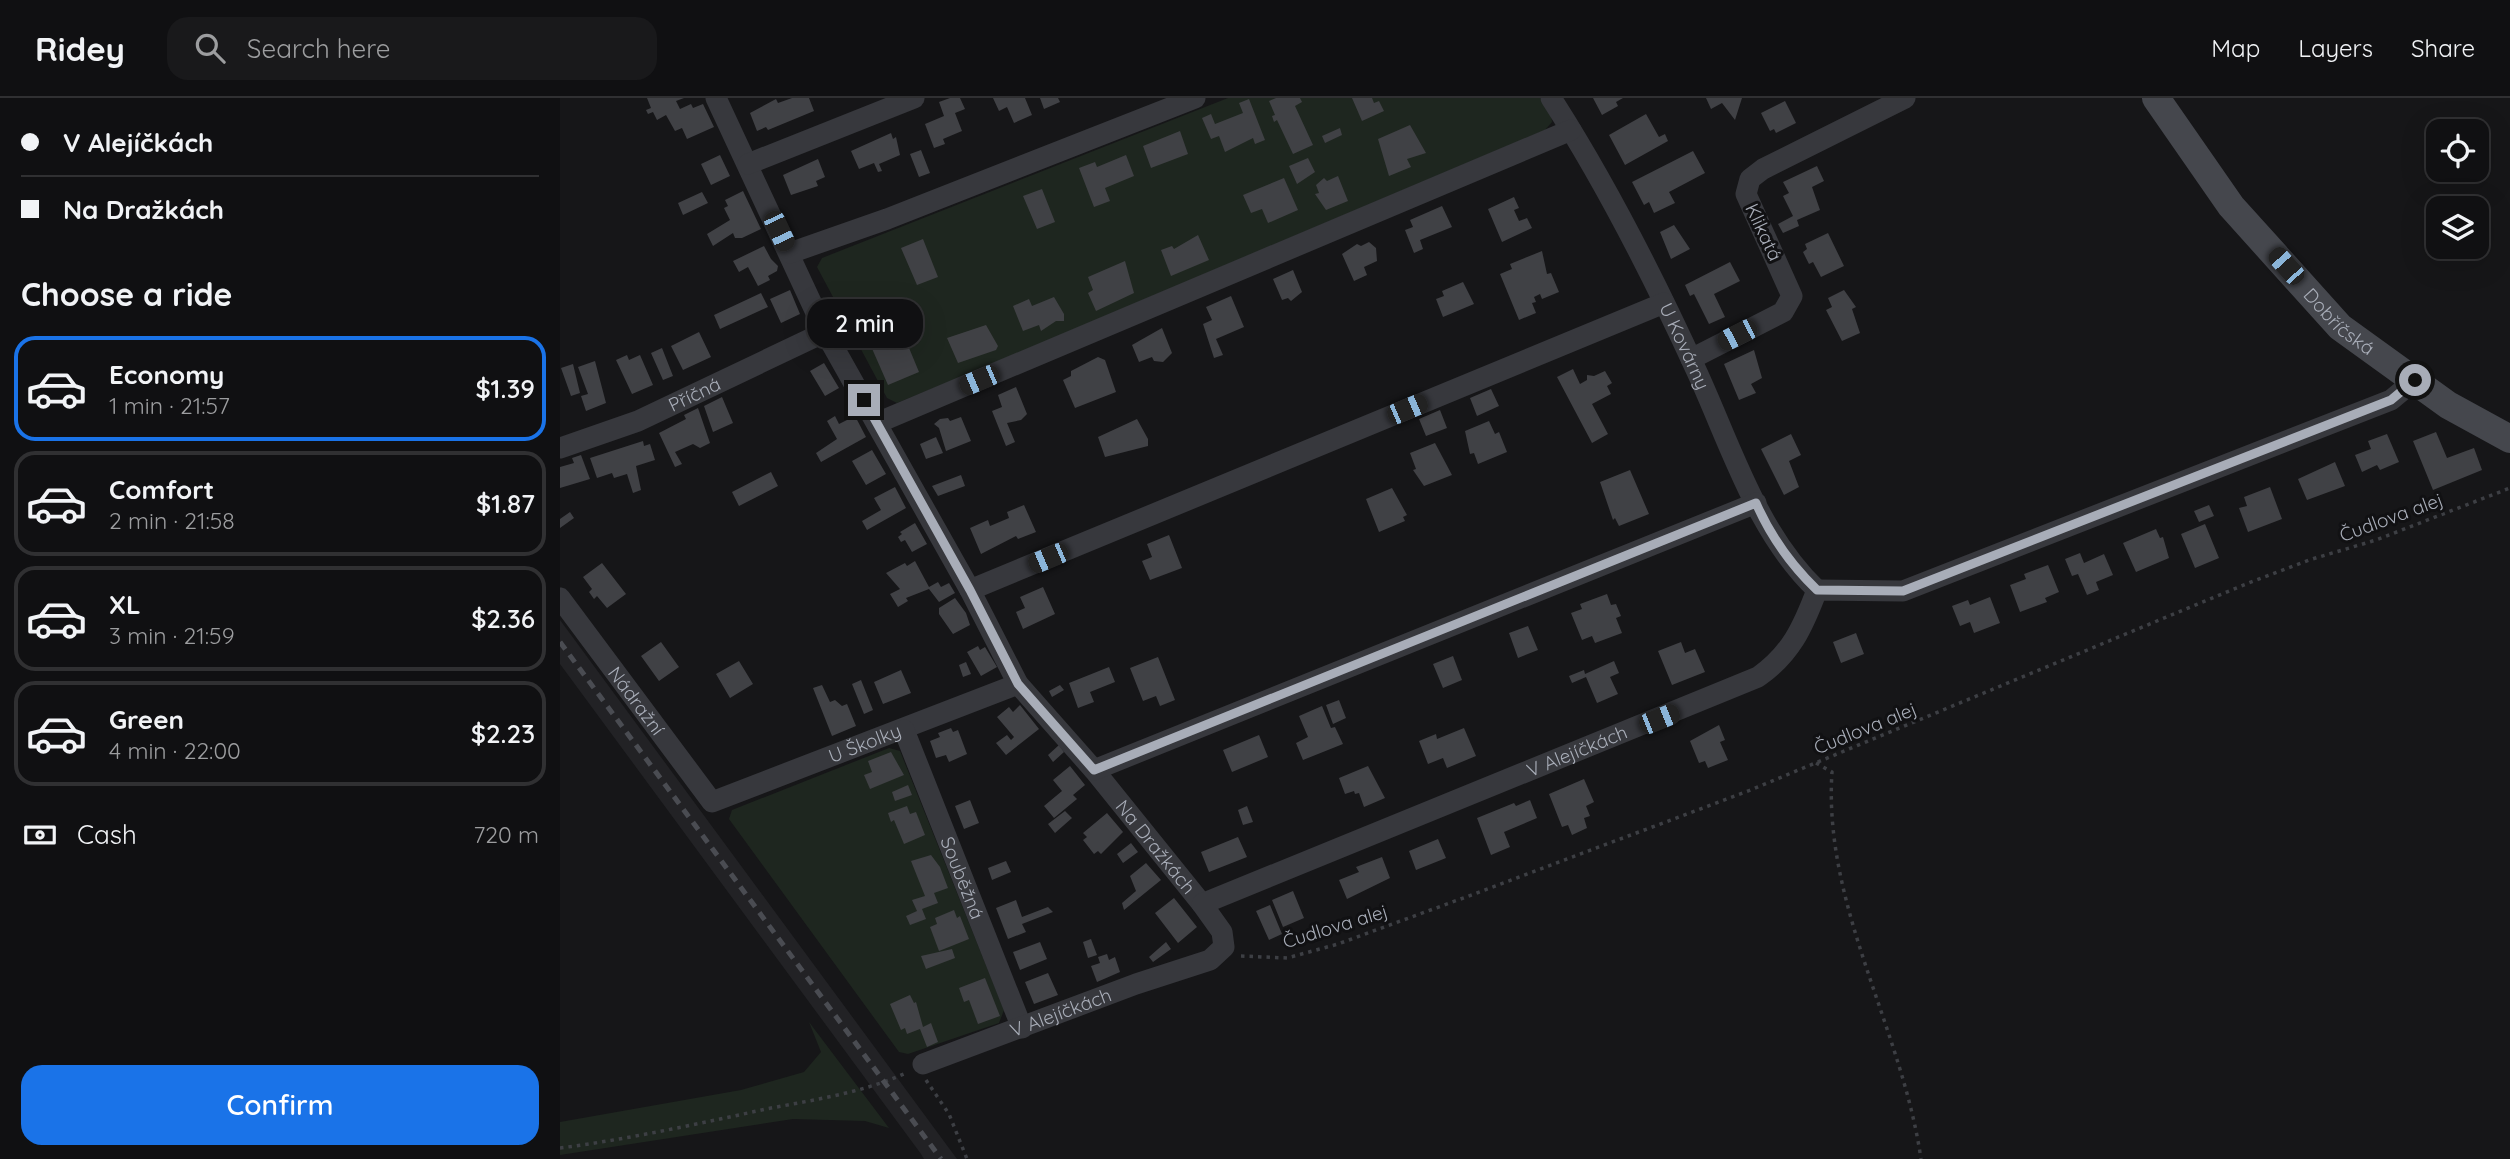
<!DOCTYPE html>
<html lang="en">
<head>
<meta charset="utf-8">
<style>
  :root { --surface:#101012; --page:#19191b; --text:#f1f3f6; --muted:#9c9d9f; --line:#303032; --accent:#1a73e8 }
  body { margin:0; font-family:Quicksand,sans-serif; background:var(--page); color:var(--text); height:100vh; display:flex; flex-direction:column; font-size:26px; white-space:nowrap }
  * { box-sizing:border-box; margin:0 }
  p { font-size:23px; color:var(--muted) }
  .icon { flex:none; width:38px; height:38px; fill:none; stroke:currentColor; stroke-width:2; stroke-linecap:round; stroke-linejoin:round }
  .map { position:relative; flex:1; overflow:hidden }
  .drawer { display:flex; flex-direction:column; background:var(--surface); width:560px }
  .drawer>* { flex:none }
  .guide { display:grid; align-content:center; height:154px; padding:0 21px; background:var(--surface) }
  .fabs { position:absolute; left:1866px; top:21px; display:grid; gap:14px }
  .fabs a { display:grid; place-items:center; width:63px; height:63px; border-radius:14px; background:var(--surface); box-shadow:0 7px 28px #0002,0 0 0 2px var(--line); font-size:35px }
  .end { position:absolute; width:32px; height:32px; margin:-16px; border:9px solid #a8adb8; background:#111; box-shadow:0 0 0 4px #111 }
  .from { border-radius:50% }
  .bubble { position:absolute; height:49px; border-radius:21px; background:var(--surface); box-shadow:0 7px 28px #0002,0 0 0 2px var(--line); font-size:23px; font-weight:600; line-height:49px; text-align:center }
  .car { position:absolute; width:21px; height:42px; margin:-21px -10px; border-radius:9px; box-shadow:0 0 5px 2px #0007; background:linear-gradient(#222 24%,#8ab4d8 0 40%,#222 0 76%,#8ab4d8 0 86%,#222 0) }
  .guide b { display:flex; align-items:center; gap:24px; height:66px; font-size:26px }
  .guide b+b { border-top:2px solid var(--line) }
  .guide i { width:18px; height:18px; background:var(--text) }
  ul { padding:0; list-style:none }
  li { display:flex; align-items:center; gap:21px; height:105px; margin:0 14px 10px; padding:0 7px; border:4px solid var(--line); border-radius:21px }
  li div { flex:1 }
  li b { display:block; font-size:26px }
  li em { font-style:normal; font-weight:600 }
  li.selected { border-color:var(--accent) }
  li>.icon { width:63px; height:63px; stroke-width:1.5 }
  h2 { padding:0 21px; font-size:32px; line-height:84px }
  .pay { display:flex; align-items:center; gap:18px; height:77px; padding:0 21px; font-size:26px }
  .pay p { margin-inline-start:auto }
  .action { display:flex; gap:14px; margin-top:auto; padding:14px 21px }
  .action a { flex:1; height:80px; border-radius:21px; background:var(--accent); color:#fff; font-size:28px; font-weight:600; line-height:80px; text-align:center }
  header { display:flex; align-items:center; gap:42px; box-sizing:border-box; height:98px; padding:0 35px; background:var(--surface); border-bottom:2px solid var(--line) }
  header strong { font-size:33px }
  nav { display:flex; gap:38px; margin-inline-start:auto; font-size:24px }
  .search { width:490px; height:63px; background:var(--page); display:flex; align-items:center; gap:18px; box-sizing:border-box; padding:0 24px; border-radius:21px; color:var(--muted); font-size:26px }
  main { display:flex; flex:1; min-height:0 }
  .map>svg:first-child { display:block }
</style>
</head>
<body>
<header>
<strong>Ridey</strong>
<div class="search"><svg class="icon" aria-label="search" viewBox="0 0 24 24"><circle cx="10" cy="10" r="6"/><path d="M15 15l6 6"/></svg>Search here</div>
<nav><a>Map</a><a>Layers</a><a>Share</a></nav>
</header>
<main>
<section class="drawer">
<div class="guide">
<b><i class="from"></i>V Alejíčkách</b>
<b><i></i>Na Dražkách</b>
</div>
<h2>Choose a ride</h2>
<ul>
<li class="selected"><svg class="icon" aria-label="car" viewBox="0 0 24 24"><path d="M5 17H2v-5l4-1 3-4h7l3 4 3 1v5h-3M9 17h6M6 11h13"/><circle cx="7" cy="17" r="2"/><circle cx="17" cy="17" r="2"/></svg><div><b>Economy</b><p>1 min · 21:57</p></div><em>$1.39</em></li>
<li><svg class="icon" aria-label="car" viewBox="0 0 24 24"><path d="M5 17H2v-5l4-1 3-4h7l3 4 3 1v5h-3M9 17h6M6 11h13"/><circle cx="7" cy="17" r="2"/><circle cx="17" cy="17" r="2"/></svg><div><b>Comfort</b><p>2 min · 21:58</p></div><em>$1.87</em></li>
<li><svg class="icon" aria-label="car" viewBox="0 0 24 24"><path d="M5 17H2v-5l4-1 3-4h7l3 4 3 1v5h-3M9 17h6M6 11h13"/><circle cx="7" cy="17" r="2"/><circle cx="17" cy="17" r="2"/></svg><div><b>XL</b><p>3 min · 21:59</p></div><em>$2.36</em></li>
<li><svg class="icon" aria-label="car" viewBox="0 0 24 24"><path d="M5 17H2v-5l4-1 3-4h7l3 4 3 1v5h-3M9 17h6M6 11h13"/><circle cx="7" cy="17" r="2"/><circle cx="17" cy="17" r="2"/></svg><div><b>Green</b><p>4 min · 22:00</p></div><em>$2.23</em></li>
</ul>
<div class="pay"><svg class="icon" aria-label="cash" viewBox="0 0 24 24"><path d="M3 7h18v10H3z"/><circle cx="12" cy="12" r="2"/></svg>Cash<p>720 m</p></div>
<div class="action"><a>Confirm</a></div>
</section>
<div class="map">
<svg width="1950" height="1061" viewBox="0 0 1950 1061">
  <rect width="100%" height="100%" fill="#161618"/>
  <path fill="#222225" d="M0,522L341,985L397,1061H364L361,1056L0,566Z"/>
  <path fill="#1e261f" d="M668,0H980L991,15L992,24L985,32L396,281L337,305L327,300L257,169L262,160Z
    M329,650L340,653L444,912L439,925L348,956L339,954L169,721L172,712Z
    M249,924L329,1030L305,1023L233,1021L0,1057V1024L181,992L244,974L261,954Z"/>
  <path fill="#404145" d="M87,0H124L116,3L120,11L131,6L133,10L143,6L154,29L127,41L122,30L115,33L106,17L97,22L93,14L88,16L86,12L91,10Z
    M232,0H249L254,13L208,32L206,29L197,33L190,15L216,1L218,5Z
    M390,0H400L405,11L395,15L402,33L383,41L385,46L374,50L365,26L384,18L379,4Z
    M433,0H465L472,17L454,25L447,9L439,13Z
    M480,0H498L500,4L484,11Z
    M716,0H740L742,4L735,8L753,47L733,56L717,22L714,24L712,18L715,17L709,3Z
    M792,0H812L814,5L819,3L824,13L802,23Z
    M1033,0H1063L1056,4L1058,8L1042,17Z
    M1146,0H1182L1175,22L1162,5L1151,11Z
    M689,1L705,42L695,46L693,40L665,54L659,38L651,41L642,20L651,16L655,26L683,15L679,5Z
    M1225,3L1236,25L1216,35L1214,31L1210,33L1201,15Z
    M1086,16L1099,39L1105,36L1108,43L1065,67L1049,37Z
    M850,27L866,55L847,61L851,69L829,78L818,41Z
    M780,30L782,37L765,45L762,38Z
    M620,33L628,56L591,70L583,48Z
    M331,35L333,41L336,39L340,57L319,66L322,73L318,74L314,65L299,71L291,53Z
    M361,52L370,75L359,79L350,56Z
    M1133,53L1145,75L1109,94L1115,105L1094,115L1089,104L1084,107L1072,84Z
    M160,57L170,78L151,87L141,66Z
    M566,57L574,78L545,90L550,103L534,109L519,70L535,64L537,69Z
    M748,60L755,74L737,86L729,68Z
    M258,61L265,79L256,83L258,88L231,97L223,77Z
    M1257,68L1264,83L1252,89L1260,112L1237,122L1239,128L1223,135L1218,126L1233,118L1223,98L1229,95L1223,84Z
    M778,78L788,103L766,112L755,96L759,95L756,87L764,80L767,83Z
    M724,80L738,112L708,125L702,111L691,115L683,97Z
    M482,91L495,124L477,131L463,98Z
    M183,93L201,131L182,140H175L173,135L153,148L147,136L170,122L164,110L168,108L165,102Z
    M142,94L148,105L123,117L118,105Z
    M954,99L959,110L954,112L959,123L967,120L972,130L942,144L928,111Z
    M882,108L892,129L860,142L863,151L854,155L845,132L853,129L850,122Z
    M1114,127L1130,151L1111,161L1100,134Z
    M1268,135L1284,168L1261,179L1253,164L1249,166L1243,154L1247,151L1245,146Z
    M638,137L649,162L611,178L601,152L612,148L614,151Z
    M363,141L378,179L357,187L341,150Z
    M809,144L816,150L817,163L804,169L807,177L794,183L782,156L797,146L801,148Z
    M204,148L211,161L218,168L217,173L208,178L210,182L198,188L188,169L179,174L173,163Z
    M982,153L987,176L991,175L999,194L982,201L980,196L974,199L976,204L972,205L976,215L959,222L940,176L952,171L950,166Z
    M565,163L574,195L536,213L528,195L533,192L528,179Z
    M1170,164L1180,183L1154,196L1165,219L1149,226L1134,196L1130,198L1125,187Z
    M733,172L742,194L731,203L728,200L722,202L713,181Z
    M903,184L914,206L883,219L876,201L884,198L882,193Z
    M230,192L240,216L221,225L210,201Z
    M1284,192L1296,209L1292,211L1300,235L1282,243L1266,212L1272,209L1268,200Z
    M201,195L208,209L160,231L154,217Z
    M671,198L684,229L656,241L663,257L654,260L643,226L652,222L646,209Z
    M494,199L504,216V223H496L481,233L479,227L463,233L453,208L469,201L472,208Z
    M426,227L438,248L436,252L398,265L387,240Z
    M602,230L612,255L603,264L594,263L592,259L579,264L572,247Z
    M342,233L359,274L328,287L310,246Z
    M139,234L151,259L123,272L111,248Z
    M102,250L113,278L103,282L91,255Z
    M1194,252L1202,280L1191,286L1196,295L1179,302L1164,266Z
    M67,257L69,262L80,257L93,287L72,296L56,262Z
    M538,259L545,262L556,294L515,310L503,282L511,278V273Z
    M35,263L46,305L26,313L21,298L28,296L18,269Z
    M264,265L279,290L265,298L250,273Z
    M13,266L20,295L11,298L1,270Z
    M1013,271L1020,286L1027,282V277L1034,278L1045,273L1052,285L1047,288L1051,296L1032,306L1048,336L1032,345L997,279Z
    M456,289L467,316L461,322L447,325L455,344L446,348L432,313L442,309L438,297Z
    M931,291L939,308L917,318L910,300Z
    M162,299L173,325L153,334L144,308Z
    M138,310L150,345L140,350L133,346L115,354L122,366L115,369L99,335L126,321L124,317Z
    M880,312L887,330L866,338L859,321Z
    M275,318L279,326L295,318L306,339L261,364L256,355L277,341L267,323Z
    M401,319L411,343L386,353L379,330L374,326L380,321L388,320L390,323Z
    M577,321L588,341V348L545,359L538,339Z
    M929,323L935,336L939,334L947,354L918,366L914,355L910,356L905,333Z
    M1876,334L1887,360L1914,350L1922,372L1873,392L1853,343Z
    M1231,336L1241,357L1229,363L1239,389L1224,397L1201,351Z
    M1827,336L1839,364L1820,372L1817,367L1802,374L1795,357L1811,351L1808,343Z
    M376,339L383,355L366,361L360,346Z
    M83,343L84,348L90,346L95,362L76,368L81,392L73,395L67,376L54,380L52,375L37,380L30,360Z
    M875,345L892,377L864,388L853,372L856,371L850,355Z
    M312,352L326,376L306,387L292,363Z
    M21,357L30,381L0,390V369L14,365L12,360Z
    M1775,364L1785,388L1747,402L1738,381Z
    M1070,372L1089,416L1059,428L1055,420L1053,422L1040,384Z
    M211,374L218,388L179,408L172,394Z
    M401,377L405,388L378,398L372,388Z
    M335,389L346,410L307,432L302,423L321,412L314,400Z
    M1710,389L1722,421L1688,434L1679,410L1687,408L1684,399Z
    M832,390L847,417L843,419L845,423L819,434L806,401Z
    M464,407L476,434L458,441L456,438L421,456L410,430L428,422L430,428L449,420L447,414Z
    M1649,407L1654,418L1639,424L1634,413Z
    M10,414L14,420L0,430V421Z
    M355,425L367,446L352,454L345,442L341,444L338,439L342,436L340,434Z
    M1645,426L1659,460L1635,470L1621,436Z
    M1596,431L1600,440L1603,439L1609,460L1576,474L1563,445Z
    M609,437L622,470L590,482L582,463L592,459L587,446Z
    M1520,455L1524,465L1544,456L1553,477L1536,484L1539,492L1527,497L1518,476L1512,478L1505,461Z
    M355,463L369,489L378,484L381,489L389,485L395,495L379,504L369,491L346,500L348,503L338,509L330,496L340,491L326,475L345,465L347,468Z
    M42,465L66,496L47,510L37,498L34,501L29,494L32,491L23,479Z
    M1488,467L1499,494L1485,500L1487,504L1460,514L1450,487L1466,481L1464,476Z
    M483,489L495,516L463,531L456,514L465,510L460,499Z
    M1047,496L1051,507L1056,506L1061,518L1056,520L1062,535L1035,545L1032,538L1022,542L1011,515L1022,511L1020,506Z
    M1430,499L1440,525L1414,535L1410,524L1400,528L1392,508L1408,502L1410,507Z
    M395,500L406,515L410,527L393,536L379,516V510Z
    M968,528L978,552L958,560L949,535Z
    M1296,535L1304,556L1281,565L1273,544Z
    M101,544L119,569L99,583L81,558Z
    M1121,544L1125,555L1135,551L1145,574L1112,587L1098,553Z
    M418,548L420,552L425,549L437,569L421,578L407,554Z
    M893,558L902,582L883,590L873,566Z
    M598,559L615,602L600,608L596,598L583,603L570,570Z
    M179,563L193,586L170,600L156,576Z
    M1054,563L1059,575L1050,579L1058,596L1037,605L1026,579L1012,585L1009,578L1024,572L1025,576Z
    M406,564L411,576L403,579L399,567Z
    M549,569L555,584L530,594L534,604L518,610L509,585Z
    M341,572L351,595L323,606L314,584Z
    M301,582L313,612L304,616L292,586Z
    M262,587L270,604L275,602L282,608L287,606L296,628L272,638L253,590Z
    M500,587L504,592L492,599L489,593Z
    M779,602L786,620L773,626L766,607Z
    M460,607L479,631L446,657L436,645L447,637L451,642L454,639L437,619L449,609L453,614Z
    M762,608L771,630L775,629L783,646L743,662L736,645L748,639L739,618Z
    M1159,627L1165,642L1160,644L1168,662L1148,670L1145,663L1139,665L1130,643Z
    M391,630L393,634L398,632L407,656L389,664L386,657L376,660L370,643L380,639L378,635Z
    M904,630L916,658L887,670L883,660L868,666L859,643L876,636L877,641Z
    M699,637L708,659L672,674L663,652Z
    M499,647L504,654L493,664L488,657Z
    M331,654L344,677L310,691L304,677L312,674L308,663Z
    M510,668L525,687L513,697L517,701L494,720L484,708L502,693L493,682Z
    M808,668L825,700L804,709L799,695L795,696L794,693L785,696L779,680Z
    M1024,681L1034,704L1026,708L1030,718L1024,720L1027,730L1012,737L1008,727L1002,729L989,696Z
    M348,687L352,697L335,703L332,694Z
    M410,702L419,725L404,731L395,708Z
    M970,702L977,720L944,734L950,749L931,757L917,720L954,705L956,708Z
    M347,708L350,716L356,714L365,737L344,746L334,722L331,724L328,715Z
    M687,708L693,724L683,727L678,712Z
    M505,713L512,720L495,735L488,726Z
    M547,715L563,734L541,756L538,753L534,756L523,742L527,739L523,735Z
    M678,739L687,759L649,774L641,754Z
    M878,741L886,760L856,772L849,753Z
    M571,745L578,754L563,765L557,756Z
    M371,757L380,769L388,790L374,795L378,805L362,811L366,821L350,827L346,818L357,813L352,802L365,798L351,763Z
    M822,759L830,780L787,801L779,782L799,774L796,769Z
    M446,763L451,774L432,782L428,770Z
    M586,765L601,782L564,812L562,805L576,793L570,778Z
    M733,793L744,820L723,829L712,802Z
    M614,800L637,829L618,845L595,815Z
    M456,802L462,819L488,809L493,814L462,826L466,834L448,841L436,810Z
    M710,807L722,836L709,842L696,813Z
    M394,812L397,820L400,818L409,841L379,853L370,829L377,826L375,820Z
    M531,841L537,857L528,860L523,844Z
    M480,844L487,861L460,872L453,854Z
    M606,844L611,851L593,864L589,859Z
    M392,851L395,860L366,871L361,858Z
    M547,856L549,862L555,859L560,874L537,884L531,868L540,865L538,859Z
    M488,875L498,897L474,906L465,884Z
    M425,880L440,918L418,926L409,902L404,904L399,890Z
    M350,897L354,905L356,904L363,929L371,925L378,944L367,949L360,931L347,936L345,930L341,932L330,906Z"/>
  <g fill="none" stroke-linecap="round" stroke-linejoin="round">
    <path stroke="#3d3f44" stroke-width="3.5" stroke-dasharray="3.5 5" stroke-linecap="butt" d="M1256,665L1272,674C1263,808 1342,930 1361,1061
      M681,858L727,860L778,846L906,799L1188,693L1686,486L1749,462L1816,442L1950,390
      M366,982L389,1016L407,1061
      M0,1050C69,1041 138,1026 206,1011C253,1002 302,995 346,975"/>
    <g stroke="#37383d" stroke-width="21">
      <path id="s1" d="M156,0L265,234L410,492L458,586L534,672L642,806"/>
      <path id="s2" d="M991,0C1047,87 1094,180 1137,274C1171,348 1197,435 1257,492"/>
      <path d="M188,66L354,0"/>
      <path d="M230,155L327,121L635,0"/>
      <path d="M1131,261L1223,214L1232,198L1186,96L1190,81L1203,71L1345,0"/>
      <path d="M317,325L1011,32"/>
      <path id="s3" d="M0,350L78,323L265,234"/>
      <path d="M410,492L1104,205"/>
      <path id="s4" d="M0,500L152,704L458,586"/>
      <path id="s5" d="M344,632L462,930"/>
      <path d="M534,672L1196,405"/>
      <path id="s6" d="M363,966L576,886L650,862L664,849L662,834L642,806L1198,579C1231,556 1243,529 1257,492L1343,493L1831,302L1855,282"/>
    </g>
    <path stroke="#45474d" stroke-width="28" id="s7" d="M1596,0L1671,108L1780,229L1888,307L1950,341"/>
    <path stroke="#4a4c52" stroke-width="5" stroke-dasharray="9 7" stroke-linecap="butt" d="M0,544L381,1061"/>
  </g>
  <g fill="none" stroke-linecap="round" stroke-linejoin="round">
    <path stroke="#a8adb8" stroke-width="9" d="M304,302L410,492L458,586L534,672L1196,405C1210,437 1232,468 1257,492L1343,493L1831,302L1855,282"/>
  </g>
  <g text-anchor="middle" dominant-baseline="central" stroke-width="6" stroke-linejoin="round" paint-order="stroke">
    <g font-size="19" fill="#a8adb8" stroke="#111113">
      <text transform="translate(1204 134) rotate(65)">Klikatá</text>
      <text stroke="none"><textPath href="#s7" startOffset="290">Dobříčská</textPath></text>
      <text stroke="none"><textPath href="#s2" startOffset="282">U Kovárny</textPath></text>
      <text stroke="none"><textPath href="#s3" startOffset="145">Příčná</textPath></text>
      <text transform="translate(1831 419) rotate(-20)">Čudlova alej</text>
      <text stroke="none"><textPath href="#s4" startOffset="128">Nádražní</textPath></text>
      <text transform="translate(1305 630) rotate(-22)">Čudlova alej</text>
      <text stroke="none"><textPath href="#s4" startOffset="418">U Školky</textPath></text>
      <text stroke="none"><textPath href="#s6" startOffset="779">V Alejíčkách</textPath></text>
      <text stroke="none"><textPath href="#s1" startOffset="873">Na Dražkách</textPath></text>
      <text stroke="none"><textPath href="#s5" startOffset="159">Souběžná</textPath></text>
      <text transform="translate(775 828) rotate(-17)">Čudlova alej</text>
      <text stroke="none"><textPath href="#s6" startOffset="147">V Alejíčkách</textPath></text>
    </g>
  </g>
</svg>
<div class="fabs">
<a><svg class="icon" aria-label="locate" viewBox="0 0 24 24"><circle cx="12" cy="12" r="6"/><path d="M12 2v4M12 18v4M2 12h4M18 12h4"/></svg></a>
<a><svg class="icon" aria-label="layers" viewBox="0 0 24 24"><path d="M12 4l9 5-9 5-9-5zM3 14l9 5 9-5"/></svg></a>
</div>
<i class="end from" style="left:1855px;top:282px"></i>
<i class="end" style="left:304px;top:302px"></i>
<div class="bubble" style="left:247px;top:201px;width:116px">2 min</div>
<i class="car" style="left:219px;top:133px;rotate:155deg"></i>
<i class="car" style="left:1726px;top:168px;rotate:318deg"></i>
<i class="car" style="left:1177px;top:237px;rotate:243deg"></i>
<i class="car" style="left:419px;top:282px;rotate:247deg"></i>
<i class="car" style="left:847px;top:311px;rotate:67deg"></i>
<i class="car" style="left:488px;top:460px;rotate:247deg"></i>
<i class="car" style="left:1099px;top:621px;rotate:68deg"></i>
</div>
</main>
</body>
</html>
